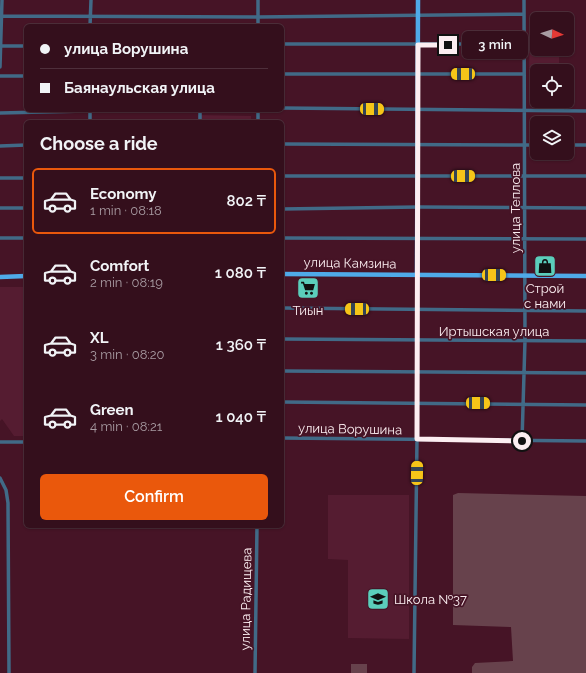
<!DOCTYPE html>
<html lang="en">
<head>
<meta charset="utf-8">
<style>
  :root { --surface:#340f1c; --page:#3f1d29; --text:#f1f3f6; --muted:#a99ca3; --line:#4e2f3b; --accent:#ea580c }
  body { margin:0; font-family:Raleway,sans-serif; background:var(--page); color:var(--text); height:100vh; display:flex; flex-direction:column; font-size:15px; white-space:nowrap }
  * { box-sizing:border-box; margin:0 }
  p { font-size:13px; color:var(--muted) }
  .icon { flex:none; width:22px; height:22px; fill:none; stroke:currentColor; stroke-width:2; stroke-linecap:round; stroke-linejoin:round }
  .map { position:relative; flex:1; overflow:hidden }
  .drawer { position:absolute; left:24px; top:120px; width:260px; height:408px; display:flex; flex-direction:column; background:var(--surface); border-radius:6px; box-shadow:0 1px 3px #0004,0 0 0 1px var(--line) }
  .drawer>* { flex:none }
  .guide { position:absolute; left:24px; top:24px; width:260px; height:88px; border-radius:6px; box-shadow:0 1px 3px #0004,0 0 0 1px var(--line); display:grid; align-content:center; height:88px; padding:0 16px; background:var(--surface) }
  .needle { width:26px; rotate:94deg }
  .fabs { position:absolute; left:530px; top:12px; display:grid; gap:8px }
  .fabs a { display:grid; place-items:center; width:44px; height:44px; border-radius:6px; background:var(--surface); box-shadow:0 1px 3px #0004,0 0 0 1px var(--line); font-size:20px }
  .end { position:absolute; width:18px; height:18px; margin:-9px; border:5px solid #fceef1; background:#111; box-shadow:0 0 0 2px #111 }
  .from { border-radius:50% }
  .bubble { position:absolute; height:28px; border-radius:6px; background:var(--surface); box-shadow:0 1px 3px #0004,0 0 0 1px var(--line); font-size:13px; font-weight:600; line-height:28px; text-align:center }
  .car { position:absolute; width:12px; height:24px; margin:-12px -6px; border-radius:5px; box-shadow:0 0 3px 1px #0007; background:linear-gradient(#f5c518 24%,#345 0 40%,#f5c518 0 76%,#345 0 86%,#f5c518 0) }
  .guide b { display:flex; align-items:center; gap:14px; height:38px; font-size:15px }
  .guide b+b { border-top:1px solid var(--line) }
  .guide i { width:10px; height:10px; background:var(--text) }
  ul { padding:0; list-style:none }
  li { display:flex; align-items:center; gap:12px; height:66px; margin:0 8px 6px; padding:0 8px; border:2px solid transparent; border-radius:6px }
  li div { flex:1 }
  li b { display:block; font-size:15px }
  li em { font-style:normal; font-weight:600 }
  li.selected { border-color:var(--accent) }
  li>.icon { width:36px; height:36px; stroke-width:1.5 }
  h2 { padding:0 16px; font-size:18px; line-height:48px }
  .primary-button { display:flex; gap:8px; margin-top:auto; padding:8px 16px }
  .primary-button a { flex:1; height:46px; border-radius:6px; background:var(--accent); color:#fff; font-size:16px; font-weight:600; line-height:46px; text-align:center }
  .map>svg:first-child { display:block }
</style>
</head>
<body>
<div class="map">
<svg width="586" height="673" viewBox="0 0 586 673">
  <rect width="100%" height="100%" fill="#461426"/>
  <path fill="#551c31" d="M530,28H537V49H559V68H529Z
    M198,115L251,116V122H198Z
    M0,287H26V436H14L2,419L0,421Z
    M328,495H409V639L348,638V560L328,559Z"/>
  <path fill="#67424c" d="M458,493L586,496V673H472V667L475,663L513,661L511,627L453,625V495Z
    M351,664H367V673H351Z"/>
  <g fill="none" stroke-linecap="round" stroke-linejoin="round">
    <path stroke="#416a87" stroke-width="3.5" d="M258,0V26
      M1,16L258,17L524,14
      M90,26L91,0
      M282,44H524
      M2,46H26
      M0,67L2,0
      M282,74H524
      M0,76H26
      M282,108L586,111
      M90,110V122
      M258,110V122
      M0,113L130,110
      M200,122V110
      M282,144L537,145
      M567,145H586
      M0,146L26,145
      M282,176H586
      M0,178H26
      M0,208H26
      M282,209L418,207L586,208
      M0,238H26
      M282,238L586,239
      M282,308L586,311
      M282,339L586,341
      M282,371L586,373
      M282,402L586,405
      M282,438L586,441
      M522,441L525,340L524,0
      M0,442H26
      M0,478L6,490L8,503L9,673
      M255,673L257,526
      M414,673L417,439V275"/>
    <path stroke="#4faae8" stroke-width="4.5" d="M282,274L586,276
      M417,275L418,0
      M0,277L26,276"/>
  </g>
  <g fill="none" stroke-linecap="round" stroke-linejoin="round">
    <path stroke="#fceef1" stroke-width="5" d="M448,45H418L417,439L522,441"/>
  </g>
  <defs>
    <g id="shop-square" transform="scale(1.15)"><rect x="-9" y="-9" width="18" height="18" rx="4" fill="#5bcebb" stroke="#461426"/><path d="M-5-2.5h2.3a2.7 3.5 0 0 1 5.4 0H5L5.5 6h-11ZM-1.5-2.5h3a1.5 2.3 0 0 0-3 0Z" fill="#111"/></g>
    <g id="supermarket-square" transform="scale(1.15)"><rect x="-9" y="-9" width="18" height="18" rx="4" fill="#5bcebb" stroke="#461426"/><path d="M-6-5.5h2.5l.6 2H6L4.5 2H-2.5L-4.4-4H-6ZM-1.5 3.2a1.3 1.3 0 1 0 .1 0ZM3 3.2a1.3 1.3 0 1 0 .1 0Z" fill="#111"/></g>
    <g id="school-square" transform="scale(1.15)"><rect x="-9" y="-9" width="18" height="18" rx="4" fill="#5bcebb" stroke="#461426"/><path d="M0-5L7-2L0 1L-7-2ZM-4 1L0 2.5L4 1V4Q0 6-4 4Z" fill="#111"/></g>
  </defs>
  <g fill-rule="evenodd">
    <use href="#shop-square" x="545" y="266"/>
    <use href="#supermarket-square" x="308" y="288"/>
    <use href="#school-square" x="378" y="599"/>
  </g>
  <g text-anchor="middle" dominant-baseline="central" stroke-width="3.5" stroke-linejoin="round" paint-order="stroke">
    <g font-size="13" fill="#fceef1" stroke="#461426">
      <text transform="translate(515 208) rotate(-90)">улица Теплова</text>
      <text transform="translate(350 263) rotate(1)">улица Камзина</text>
      <text x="494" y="331">Иртышская улица</text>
      <text transform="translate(350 429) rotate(1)">улица Ворушина</text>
      <text transform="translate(246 599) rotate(-89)">улица Радищева</text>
    </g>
    <g font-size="13" fill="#fceef1" stroke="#461426">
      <text x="545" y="288">Строй<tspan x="545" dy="15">с нами</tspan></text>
      <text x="308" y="310">Тиын</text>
      <text x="394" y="599" text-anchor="start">Школа №37</text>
    </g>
  </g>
</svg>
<div class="fabs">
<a><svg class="needle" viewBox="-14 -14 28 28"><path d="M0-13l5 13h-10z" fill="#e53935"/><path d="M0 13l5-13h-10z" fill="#a99ca3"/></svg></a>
<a><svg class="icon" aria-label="locate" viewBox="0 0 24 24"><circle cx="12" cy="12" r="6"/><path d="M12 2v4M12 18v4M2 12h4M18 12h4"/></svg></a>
<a><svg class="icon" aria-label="layers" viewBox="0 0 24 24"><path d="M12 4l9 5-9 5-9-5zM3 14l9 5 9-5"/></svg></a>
</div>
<i class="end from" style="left:522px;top:441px"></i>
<i class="end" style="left:448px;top:45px"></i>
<div class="bubble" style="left:462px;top:31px;width:66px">3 min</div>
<i class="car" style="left:463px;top:74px;rotate:270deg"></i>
<i class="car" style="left:372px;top:109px;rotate:91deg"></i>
<i class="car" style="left:463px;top:176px;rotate:89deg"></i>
<i class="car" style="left:494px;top:275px;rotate:90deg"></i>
<i class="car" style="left:357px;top:309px;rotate:270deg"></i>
<i class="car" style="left:478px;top:403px;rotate:91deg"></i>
<i class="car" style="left:417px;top:473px;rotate:1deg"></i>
<div class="guide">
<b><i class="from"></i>улица Ворушина</b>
<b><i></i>Баянаульская улица</b>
</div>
<section class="drawer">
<h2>Choose a ride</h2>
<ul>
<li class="selected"><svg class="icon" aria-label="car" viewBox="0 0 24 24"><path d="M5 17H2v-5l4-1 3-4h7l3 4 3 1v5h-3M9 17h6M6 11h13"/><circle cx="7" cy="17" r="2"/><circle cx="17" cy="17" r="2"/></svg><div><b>Economy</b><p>1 min · 08:18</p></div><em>802 ₸</em></li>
<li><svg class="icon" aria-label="car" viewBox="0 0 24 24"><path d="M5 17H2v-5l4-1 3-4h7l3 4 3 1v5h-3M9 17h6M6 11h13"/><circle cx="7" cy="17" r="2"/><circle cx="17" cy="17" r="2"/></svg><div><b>Comfort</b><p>2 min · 08:19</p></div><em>1 080 ₸</em></li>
<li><svg class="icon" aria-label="car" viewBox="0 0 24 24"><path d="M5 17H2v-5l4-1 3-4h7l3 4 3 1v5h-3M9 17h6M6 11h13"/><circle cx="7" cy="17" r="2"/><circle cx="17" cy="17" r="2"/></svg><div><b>XL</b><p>3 min · 08:20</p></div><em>1 360 ₸</em></li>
<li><svg class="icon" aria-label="car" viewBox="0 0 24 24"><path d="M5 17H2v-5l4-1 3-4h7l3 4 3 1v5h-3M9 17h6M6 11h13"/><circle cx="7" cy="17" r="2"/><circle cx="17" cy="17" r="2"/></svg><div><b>Green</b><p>4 min · 08:21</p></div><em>1 040 ₸</em></li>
</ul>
<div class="primary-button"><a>Confirm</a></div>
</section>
</div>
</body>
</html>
